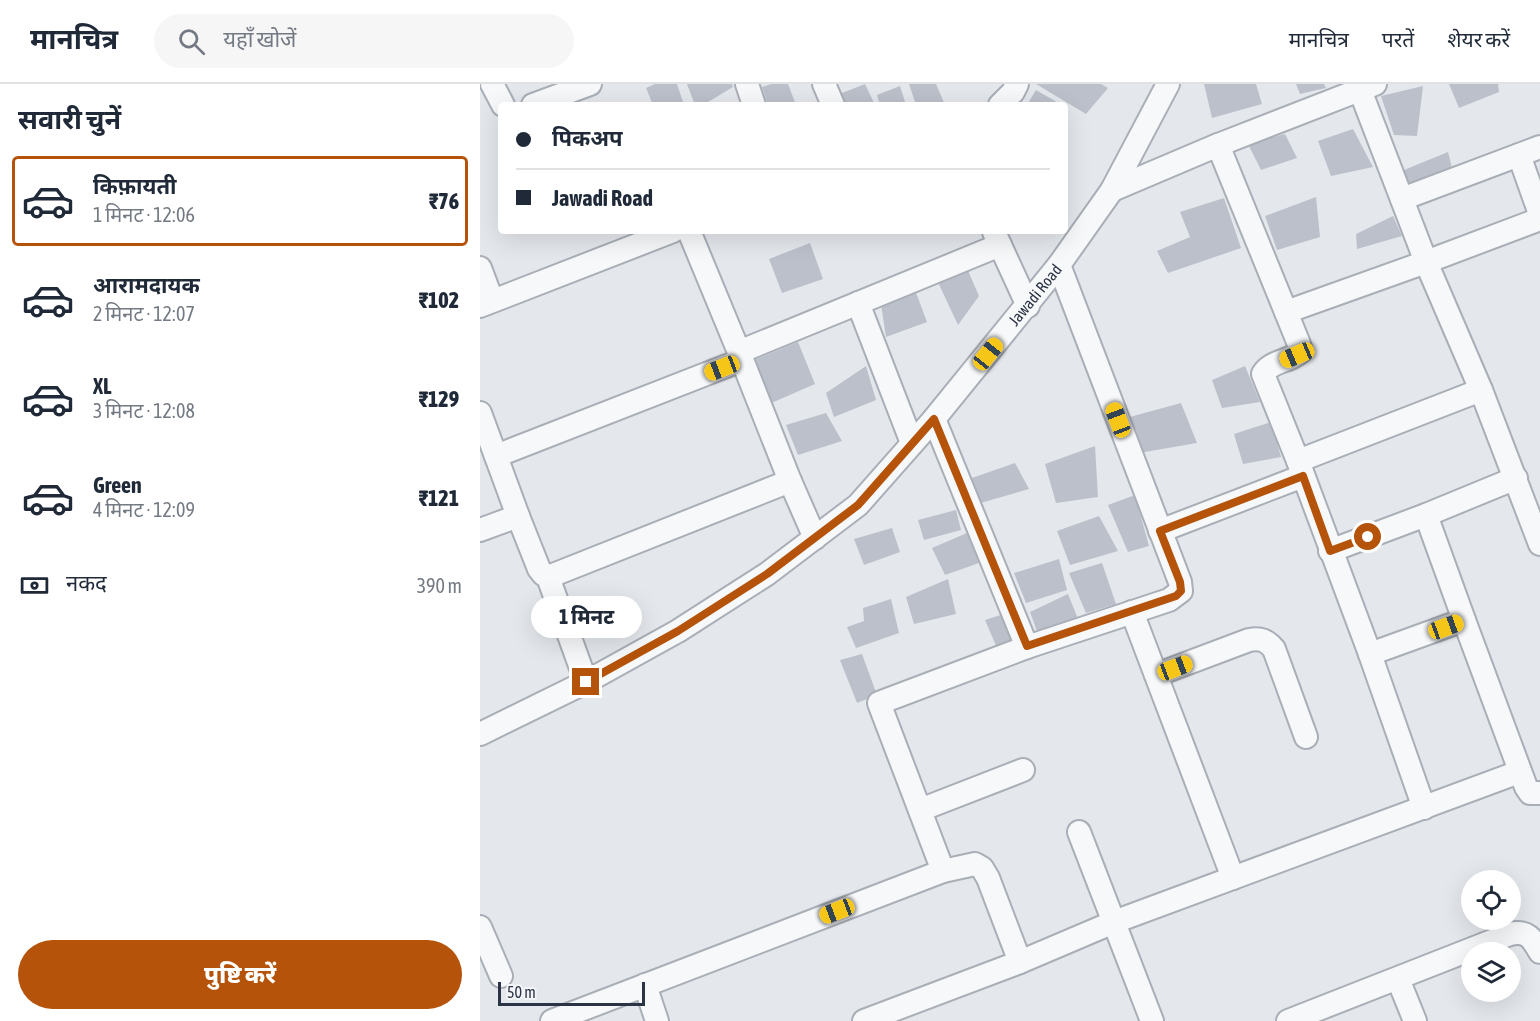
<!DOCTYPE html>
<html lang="hi">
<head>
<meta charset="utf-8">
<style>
  :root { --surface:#fff; --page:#f6f6f7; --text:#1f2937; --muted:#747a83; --line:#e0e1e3; --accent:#b45309 }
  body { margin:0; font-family:"Asap Condensed","Noto Sans Devanagari",sans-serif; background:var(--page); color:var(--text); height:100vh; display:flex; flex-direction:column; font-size:22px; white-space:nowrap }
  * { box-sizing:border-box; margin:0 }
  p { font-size:20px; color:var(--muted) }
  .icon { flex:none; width:33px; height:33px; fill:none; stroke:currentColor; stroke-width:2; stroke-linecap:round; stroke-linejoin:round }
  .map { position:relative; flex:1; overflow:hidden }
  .details { display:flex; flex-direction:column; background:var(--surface); width:480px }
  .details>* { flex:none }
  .guide { position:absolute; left:18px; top:18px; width:570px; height:132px; border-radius:6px; box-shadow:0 6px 24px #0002; display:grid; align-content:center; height:132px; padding:0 18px; background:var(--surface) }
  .fabs { position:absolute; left:981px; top:786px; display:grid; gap:12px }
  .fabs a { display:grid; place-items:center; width:60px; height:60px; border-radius:50%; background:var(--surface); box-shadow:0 6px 24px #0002; font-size:30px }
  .scale { position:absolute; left:18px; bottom:15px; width:147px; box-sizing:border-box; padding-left:6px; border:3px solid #2b3445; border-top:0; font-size:16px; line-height:21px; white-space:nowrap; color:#2b3445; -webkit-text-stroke:4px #f4f6f9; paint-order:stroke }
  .end { position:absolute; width:27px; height:27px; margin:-14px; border:8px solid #b45309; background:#fff; box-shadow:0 0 0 3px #fff }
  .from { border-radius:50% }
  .bubble { position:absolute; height:42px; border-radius:21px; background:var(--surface); box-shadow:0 6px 24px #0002; font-size:20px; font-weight:800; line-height:42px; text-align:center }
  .car { position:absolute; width:18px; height:36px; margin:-18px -9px; border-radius:8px; box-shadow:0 0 4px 2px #0007; background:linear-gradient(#f5c518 24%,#345 0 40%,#f5c518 0 76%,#345 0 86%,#f5c518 0) }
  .guide b { display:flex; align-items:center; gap:21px; height:57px; font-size:22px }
  .guide b+b { border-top:2px solid var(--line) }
  .guide i { width:15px; height:15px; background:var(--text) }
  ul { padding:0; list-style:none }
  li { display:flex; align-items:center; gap:18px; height:90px; margin:0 12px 9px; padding:0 6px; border:3px solid transparent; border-radius:6px }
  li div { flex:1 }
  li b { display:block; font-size:22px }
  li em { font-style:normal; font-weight:800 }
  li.active { border-color:var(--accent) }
  li>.icon { width:54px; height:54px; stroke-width:1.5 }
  h2 { padding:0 18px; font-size:27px; line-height:72px }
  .pay { display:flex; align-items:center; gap:15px; height:66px; padding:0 18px; font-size:22px }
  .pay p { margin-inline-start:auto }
  .action { display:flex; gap:12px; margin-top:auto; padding:12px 18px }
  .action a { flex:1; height:69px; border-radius:36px; background:var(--accent); color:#fff; font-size:24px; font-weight:800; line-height:69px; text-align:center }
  header { display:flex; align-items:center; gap:36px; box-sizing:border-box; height:84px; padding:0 30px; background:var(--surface); border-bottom:2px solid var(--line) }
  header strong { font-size:28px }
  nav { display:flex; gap:33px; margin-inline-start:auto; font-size:21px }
  .search { width:420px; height:54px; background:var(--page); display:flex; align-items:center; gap:15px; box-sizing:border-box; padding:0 21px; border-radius:33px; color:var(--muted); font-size:22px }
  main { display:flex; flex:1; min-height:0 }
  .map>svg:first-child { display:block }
</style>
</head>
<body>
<header>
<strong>मानचित्र</strong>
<div class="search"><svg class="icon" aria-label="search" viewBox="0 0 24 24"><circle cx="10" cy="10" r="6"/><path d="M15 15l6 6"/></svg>यहाँ खोजें</div>
<nav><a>मानचित्र</a><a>परतें</a><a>शेयर करें</a></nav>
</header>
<main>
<section class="details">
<h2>सवारी चुनें</h2>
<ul>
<li class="active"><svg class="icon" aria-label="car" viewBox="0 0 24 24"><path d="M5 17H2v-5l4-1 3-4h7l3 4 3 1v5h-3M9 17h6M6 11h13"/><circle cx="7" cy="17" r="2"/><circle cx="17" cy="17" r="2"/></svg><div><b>किफ़ायती</b><p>1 मिनट · 12:06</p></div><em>₹76</em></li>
<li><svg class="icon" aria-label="car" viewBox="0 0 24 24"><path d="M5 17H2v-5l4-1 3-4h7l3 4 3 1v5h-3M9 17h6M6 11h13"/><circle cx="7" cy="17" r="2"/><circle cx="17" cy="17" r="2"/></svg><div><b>आरामदायक</b><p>2 मिनट · 12:07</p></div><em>₹102</em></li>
<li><svg class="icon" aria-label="car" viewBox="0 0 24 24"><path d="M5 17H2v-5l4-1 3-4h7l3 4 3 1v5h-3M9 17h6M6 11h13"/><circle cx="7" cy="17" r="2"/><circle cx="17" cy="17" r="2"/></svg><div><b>XL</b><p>3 मिनट · 12:08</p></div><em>₹129</em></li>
<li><svg class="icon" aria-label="car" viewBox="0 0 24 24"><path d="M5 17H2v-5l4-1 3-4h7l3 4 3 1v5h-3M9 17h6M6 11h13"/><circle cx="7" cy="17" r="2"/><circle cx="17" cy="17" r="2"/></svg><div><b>Green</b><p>4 मिनट · 12:09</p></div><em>₹121</em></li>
</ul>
<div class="pay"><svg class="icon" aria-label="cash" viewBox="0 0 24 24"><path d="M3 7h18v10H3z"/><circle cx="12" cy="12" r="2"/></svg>नकद<p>390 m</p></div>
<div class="action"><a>पुष्टि करें</a></div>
</section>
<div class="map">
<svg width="1060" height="937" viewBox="0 0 1060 937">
  <rect width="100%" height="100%" fill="#e4e7ec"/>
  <path fill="#bbc0ca" d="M175,0H197L204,21H173L166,4Z
    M207,0H252L253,3L223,21H215Z
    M291,0H308L316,21H288L282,3Z
    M385,0L395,21H361L357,11Z
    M429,0H456L465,21H436Z
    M556,0H621L628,4L606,30Z
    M724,0H776L782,20L732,34Z
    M816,0H844L846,4L820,10Z
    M969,0H1018L1019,8L979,24Z
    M420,2L426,21H400L397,11Z
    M943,2L937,52L914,51L901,12Z
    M556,6L582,21H547Z
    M873,45L893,83L851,92L838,57Z
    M805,50L817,74L781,86L768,60Z
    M968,68L972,84L928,104L924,86Z
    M836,113L840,153L797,166L785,132Z
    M744,114L761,164L688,189L677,167L710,153L700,128Z
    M913,132L922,152L877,165L876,150Z
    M330,159L343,195L302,209L289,175Z
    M486,182L499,212L478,241L456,194Z
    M435,206L447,238L406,253L401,220Z
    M318,258L335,300L289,320L272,277Z
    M386,282L396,316L354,333L346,309Z
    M765,282L780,318L742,324L732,296Z
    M701,319L717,359L659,369L646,334Z
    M346,329L362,357L318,371L306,341Z
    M791,338L801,373L763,380L754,350Z
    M615,362L618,413L576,419L565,380Z
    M535,379L549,405L497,420L492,394Z
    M655,411L669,462L648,468L628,421Z
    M476,426L481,446L444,456L438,436Z
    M619,432L638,467L590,481L577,447Z
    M412,444L420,468L384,481L374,455Z
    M487,449L499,479L465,491L452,464Z
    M579,475L587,506L546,519L534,489Z
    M622,479L636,520L606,529L589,489Z
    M468,495L476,530L434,540L426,513Z
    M588,510L600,540L558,550L550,528Z
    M411,515L419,549L376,564L367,543L384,537L383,524Z
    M527,529L535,556L517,564L505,536Z
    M382,570L397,611L377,619L360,576Z"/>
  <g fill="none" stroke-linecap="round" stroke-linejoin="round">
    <g stroke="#a9aeb7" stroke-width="26">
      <g id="minor">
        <path d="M12,0L23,21"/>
        <path d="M267,0L274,21"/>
        <path d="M344,0L353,21"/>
        <path d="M53,21L110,0"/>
        <path d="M520,21L533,8L537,0"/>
        <path d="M738,61L819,260L821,267C811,278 791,276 783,290L785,295L818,377L890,570L984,536L1046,703L1050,709H1060"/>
        <path d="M1039,71L1060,130"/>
        <path d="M632,106L738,61L895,0"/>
        <path d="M922,115L1060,63"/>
        <path d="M209,147L259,268L520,161"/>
        <path d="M514,148L548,222"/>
        <path d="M0,184L12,216"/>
        <path d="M378,219L432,359"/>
        <path d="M0,222L193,147"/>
        <path d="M806,228L946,178L880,6"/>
        <path d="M1001,306L946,178L1060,135"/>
        <path d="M0,329L38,432L0,446"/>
        <path d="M16,372L262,276"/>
        <path d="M818,377L1001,306L1060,460"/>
        <path d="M310,397L335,454"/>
        <path d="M946,431L984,536"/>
        <path d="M38,432L59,485L63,490L68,493L310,397L259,268"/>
        <path d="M680,447L823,392"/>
        <path d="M850,467L946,431L1036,394"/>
        <path d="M68,493L106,598"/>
        <path d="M652,528L753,794"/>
        <path d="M547,563L689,516L701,507L700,498L579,181"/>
        <path d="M890,570L944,724"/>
        <path d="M676,591L769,556C781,554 786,556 794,565L826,653"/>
        <path id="s1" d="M0,650L106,598L198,547L287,490L378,421L454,335L579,181L632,106L688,0"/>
        <path d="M440,726L543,686"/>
        <path d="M599,748L672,937"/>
        <path d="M463,787L495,780L502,784L508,794L540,878"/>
        <path d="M0,843L21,892"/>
        <path d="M918,895L935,937"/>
        <path d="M165,901L177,937"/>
        <path d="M72,937L463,787L399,619L547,563L454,335"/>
        <path d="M384,937L540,878L634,838L1039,688"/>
        <path d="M808,937L1030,850C1047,846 1052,854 1060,868"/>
      </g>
    </g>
    <use href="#minor" stroke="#f7f8fa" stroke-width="22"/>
  </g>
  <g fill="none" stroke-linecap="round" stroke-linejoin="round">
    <path stroke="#b45309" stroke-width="8" d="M106,598L198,547L287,490L378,421L454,335L547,562L696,512L701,507L700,498L680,447L823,392L850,467L888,453"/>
  </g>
  <g text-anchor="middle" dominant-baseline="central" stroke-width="4.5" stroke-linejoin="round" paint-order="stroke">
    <g font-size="16" fill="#2b3445" stroke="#f4f6f9">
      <text stroke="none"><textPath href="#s1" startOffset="718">Jawadi Road</textPath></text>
    </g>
  </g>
</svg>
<div class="fabs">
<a><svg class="icon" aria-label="locate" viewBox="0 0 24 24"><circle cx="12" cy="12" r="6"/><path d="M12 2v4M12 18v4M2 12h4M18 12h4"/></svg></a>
<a><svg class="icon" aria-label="layers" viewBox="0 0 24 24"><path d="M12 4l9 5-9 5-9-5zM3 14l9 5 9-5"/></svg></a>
</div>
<div class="scale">50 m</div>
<i class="end from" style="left:888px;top:453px"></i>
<i class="end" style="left:106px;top:598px"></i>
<div class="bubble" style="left:51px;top:512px;width:111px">1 मिनट</div>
<i class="car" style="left:508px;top:270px;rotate:39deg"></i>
<i class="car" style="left:817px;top:271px;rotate:247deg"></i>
<i class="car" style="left:242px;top:284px;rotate:249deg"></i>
<i class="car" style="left:638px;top:336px;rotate:339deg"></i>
<i class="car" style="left:966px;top:543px;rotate:70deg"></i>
<i class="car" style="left:695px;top:584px;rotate:69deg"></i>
<i class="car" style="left:357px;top:827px;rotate:249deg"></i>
<div class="guide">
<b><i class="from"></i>पिकअप</b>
<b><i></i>Jawadi Road</b>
</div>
</div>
</main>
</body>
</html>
